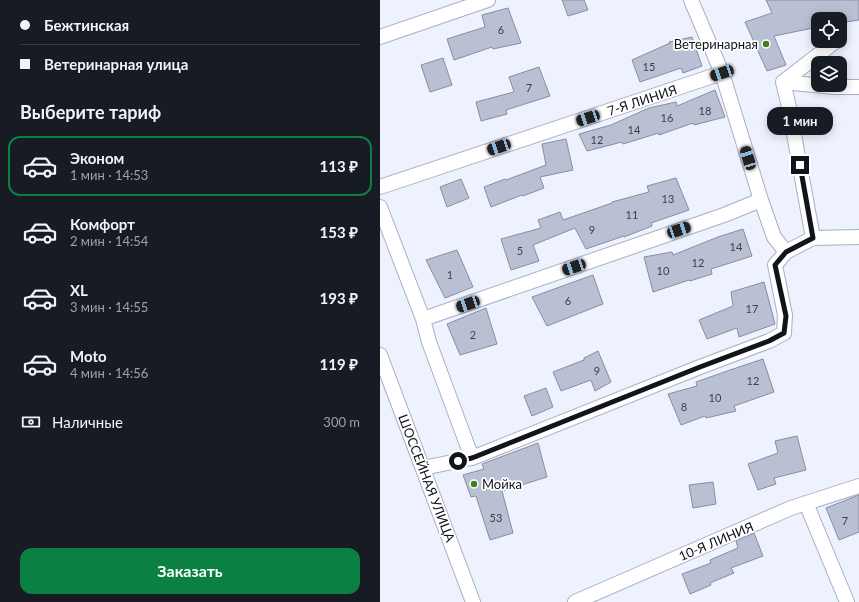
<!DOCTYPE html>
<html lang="ru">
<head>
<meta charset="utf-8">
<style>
  :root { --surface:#171b24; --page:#242831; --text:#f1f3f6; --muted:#9ea1a6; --line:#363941; --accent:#0b8043 }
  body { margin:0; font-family:Lato,sans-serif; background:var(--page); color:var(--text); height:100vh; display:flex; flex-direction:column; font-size:15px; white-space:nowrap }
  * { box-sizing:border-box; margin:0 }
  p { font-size:13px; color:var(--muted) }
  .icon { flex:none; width:22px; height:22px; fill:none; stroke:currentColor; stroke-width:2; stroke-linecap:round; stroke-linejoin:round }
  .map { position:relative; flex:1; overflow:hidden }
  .side { display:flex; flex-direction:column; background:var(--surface); width:380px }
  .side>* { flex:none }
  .hud { display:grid; align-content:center; height:88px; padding:0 20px; background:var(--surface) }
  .buttons { position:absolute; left:431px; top:12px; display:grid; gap:8px }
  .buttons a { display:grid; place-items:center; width:36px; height:36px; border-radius:8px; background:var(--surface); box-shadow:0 2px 10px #0003; font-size:20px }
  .end { position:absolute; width:18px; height:18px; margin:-9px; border:5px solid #12141b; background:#fff; box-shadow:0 0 0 2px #fff }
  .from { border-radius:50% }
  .bubble { position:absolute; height:28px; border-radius:12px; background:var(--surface); box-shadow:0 2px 10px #0003; font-size:13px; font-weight:700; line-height:28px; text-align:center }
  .car { position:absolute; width:12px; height:24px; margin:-12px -6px; border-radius:5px; box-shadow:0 0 3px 1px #0007; background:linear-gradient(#222 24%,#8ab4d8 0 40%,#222 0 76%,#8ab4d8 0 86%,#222 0) }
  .hud b { display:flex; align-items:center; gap:14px; height:38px; font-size:15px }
  .hud b+b { border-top:1px solid var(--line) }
  .hud i { width:10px; height:10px; background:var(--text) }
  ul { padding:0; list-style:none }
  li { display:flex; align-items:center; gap:12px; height:60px; margin:0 8px 6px; padding:0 12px; border:2px solid transparent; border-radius:12px }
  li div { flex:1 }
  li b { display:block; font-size:15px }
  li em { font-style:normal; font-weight:700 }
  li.selected { border-color:var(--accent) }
  li>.icon { width:36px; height:36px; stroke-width:1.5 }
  h2 { padding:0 20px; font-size:18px; line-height:48px }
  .pay { display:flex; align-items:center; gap:10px; height:44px; padding:0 20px; font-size:15px }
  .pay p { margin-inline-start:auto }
  .button { display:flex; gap:8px; margin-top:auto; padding:8px 20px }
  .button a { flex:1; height:46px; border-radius:12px; background:var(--accent); color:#fff; font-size:16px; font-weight:700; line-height:46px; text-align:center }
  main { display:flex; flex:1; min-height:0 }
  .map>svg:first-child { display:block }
</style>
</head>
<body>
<main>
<section class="side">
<div class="hud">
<b><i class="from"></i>Бежтинская</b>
<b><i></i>Ветеринарная улица</b>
</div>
<h2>Выберите тариф</h2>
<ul>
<li class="selected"><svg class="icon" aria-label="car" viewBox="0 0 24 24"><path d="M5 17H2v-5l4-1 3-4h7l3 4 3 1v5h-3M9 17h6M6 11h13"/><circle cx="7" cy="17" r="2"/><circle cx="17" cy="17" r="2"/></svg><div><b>Эконом</b><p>1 мин · 14:53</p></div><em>113 ₽</em></li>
<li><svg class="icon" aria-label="car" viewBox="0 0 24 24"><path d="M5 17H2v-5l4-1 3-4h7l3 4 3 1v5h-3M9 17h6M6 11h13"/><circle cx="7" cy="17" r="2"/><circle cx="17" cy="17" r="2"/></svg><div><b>Комфорт</b><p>2 мин · 14:54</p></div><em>153 ₽</em></li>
<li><svg class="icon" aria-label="car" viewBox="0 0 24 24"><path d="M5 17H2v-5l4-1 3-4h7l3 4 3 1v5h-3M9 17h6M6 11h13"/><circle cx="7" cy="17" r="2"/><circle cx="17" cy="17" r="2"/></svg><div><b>XL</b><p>3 мин · 14:55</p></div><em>193 ₽</em></li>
<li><svg class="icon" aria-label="car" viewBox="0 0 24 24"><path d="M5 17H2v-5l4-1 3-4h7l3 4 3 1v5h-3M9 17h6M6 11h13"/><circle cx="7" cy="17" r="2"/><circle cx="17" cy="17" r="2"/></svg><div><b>Moto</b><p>4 мин · 14:56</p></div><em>119 ₽</em></li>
</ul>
<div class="pay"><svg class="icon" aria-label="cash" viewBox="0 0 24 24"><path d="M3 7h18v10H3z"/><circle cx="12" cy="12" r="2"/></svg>Наличные<p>300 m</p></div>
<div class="button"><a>Заказать</a></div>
</section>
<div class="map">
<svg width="479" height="602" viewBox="0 0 479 602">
  <rect width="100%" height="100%" fill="#eef2fe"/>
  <path fill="#bac0d4" stroke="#888da0" d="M182,0H204L208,10L188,16Z
    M386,0H479V20L460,23V19H438V27L394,36L406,65L387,71L365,22L392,13Z
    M128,8L141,43L113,49L112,47L74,60L67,39L105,27L102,15Z
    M312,37L322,66L303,73L301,68L260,82L252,60L290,43L289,42Z
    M63,58L72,85L50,92L41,65Z
    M159,67L170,96L126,110L127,114L101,121L96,102L134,92L129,77Z
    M335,90L345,117L314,125L313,123L279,135V133L243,144L242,142L207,151L199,134L231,125L269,108L296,102L297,106Z
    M186,139L193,170L160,177L164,188L143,196L142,195L111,207L104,187L125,179L126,180L166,165L162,144Z
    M296,178L309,210L271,223L272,226L244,237V236L206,249L195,228L153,245L159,261L131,270L121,239L161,228L158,220L180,212L183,220L232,203V202L269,192L267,186Z
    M81,179L89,198L67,207L60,187Z
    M363,229L372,256L331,269L332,274L310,281L309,280L273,292L264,257L292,252L293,255L338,237Z
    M77,250L93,287L65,298L46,260Z
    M213,275L223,304L167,326L152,297Z
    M384,282L395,324L359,337L357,328L327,339L319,320L353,306L351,292Z
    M106,308L117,344L80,355L67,324Z
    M218,351L231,382L215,391L211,380L181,391L173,372L204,360V358Z
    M383,359L394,392L354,406L356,411L326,418L325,416L301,425L288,394L317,386L316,382L350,370Z
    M166,388L173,407L152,416L144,396Z
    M417,436L426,470L394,478L396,484L378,490L368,464L398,453L395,441Z
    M158,443L167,477L122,491L133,533L110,540L96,496L91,497L83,475L104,469L102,464Z
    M333,482L336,504L313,508L309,485Z
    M479,495V532L459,540L446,508Z
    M374,533L383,556L351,568L354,573L330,583L331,585L310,594L302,574L331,563L330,560L358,548L356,541Z"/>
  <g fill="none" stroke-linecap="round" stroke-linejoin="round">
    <g stroke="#aaafc3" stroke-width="16">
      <path id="minor" d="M311,0L342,73L381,200L394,237L406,252
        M0,37L108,0
        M456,41L403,82L409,107L433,238L479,237
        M403,82L455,87H479
        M0,187L342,73
        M0,207L43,319L49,342L92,458
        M43,319L344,215L381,200
        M0,355L93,602
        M43,468L92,458L320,367L389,341L404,333L405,315L395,265L406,252L433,238
        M426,503L450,561L467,602
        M195,602L411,508L479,486"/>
    </g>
    <use href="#minor" stroke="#fff" stroke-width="14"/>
  </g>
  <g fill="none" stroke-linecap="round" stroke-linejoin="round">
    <path stroke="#12141b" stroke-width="5" d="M78,461L92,458L320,367L389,341L404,333L406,316L395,265L406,252L433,238L420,165"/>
  </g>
  <g fill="#407f1e" stroke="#fff" stroke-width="1.5">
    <circle cx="386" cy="44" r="4"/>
    <circle cx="94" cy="484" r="4"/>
  </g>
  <g text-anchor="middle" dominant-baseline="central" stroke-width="3.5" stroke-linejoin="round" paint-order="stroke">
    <g font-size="11" fill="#3c3f49">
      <text x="121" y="29">6</text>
      <text x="269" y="66">15</text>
      <text x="149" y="87">7</text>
      <text x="325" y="110">18</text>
      <text x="287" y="117">16</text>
      <text x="254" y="129">14</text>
      <text x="217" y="139">12</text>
      <text x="288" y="198">13</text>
      <text x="252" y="214">11</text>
      <text x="212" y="229">9</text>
      <text x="356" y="246">14</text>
      <text x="140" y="250">5</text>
      <text x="318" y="262">12</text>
      <text x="283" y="270">10</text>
      <text x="70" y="274">1</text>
      <text x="188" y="300">6</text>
      <text x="372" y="308">17</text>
      <text x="93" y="334">2</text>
      <text x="217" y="370">9</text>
      <text x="373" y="380">12</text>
      <text x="335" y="397">10</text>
      <text x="304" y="406">8</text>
      <text x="116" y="517">53</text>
      <text x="465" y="520">7</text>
    </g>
    <g font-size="13" fill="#12141b" stroke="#fff" text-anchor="end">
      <text x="378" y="44">Ветеринарная</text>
      <text x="102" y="484" text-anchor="start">Мойка</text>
    </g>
    <g font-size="13" fill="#12141b" stroke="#fff">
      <text transform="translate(262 100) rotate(-18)">7-Я ЛИНИЯ</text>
      <text transform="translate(47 478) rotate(69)">ШОССЕЙНАЯ УЛИЦА</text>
      <text transform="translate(336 541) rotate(-23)">10-Я ЛИНИЯ</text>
    </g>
  </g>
</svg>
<div class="buttons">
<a><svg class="icon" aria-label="locate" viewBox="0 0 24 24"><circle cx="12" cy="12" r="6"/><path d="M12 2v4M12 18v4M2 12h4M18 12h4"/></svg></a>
<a><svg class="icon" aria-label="layers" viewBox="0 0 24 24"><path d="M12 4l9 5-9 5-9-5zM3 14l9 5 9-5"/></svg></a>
</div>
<i class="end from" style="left:78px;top:461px"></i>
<i class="end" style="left:420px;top:165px"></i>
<div class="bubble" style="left:387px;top:107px;width:66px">1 мин</div>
<i class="car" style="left:342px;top:73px;rotate:252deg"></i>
<i class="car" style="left:208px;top:118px;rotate:252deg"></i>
<i class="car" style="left:119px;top:147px;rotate:251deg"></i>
<i class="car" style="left:368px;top:158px;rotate:343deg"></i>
<i class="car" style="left:299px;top:230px;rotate:71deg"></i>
<i class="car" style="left:194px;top:267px;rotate:251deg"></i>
<i class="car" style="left:88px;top:304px;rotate:251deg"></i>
</div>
</main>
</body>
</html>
